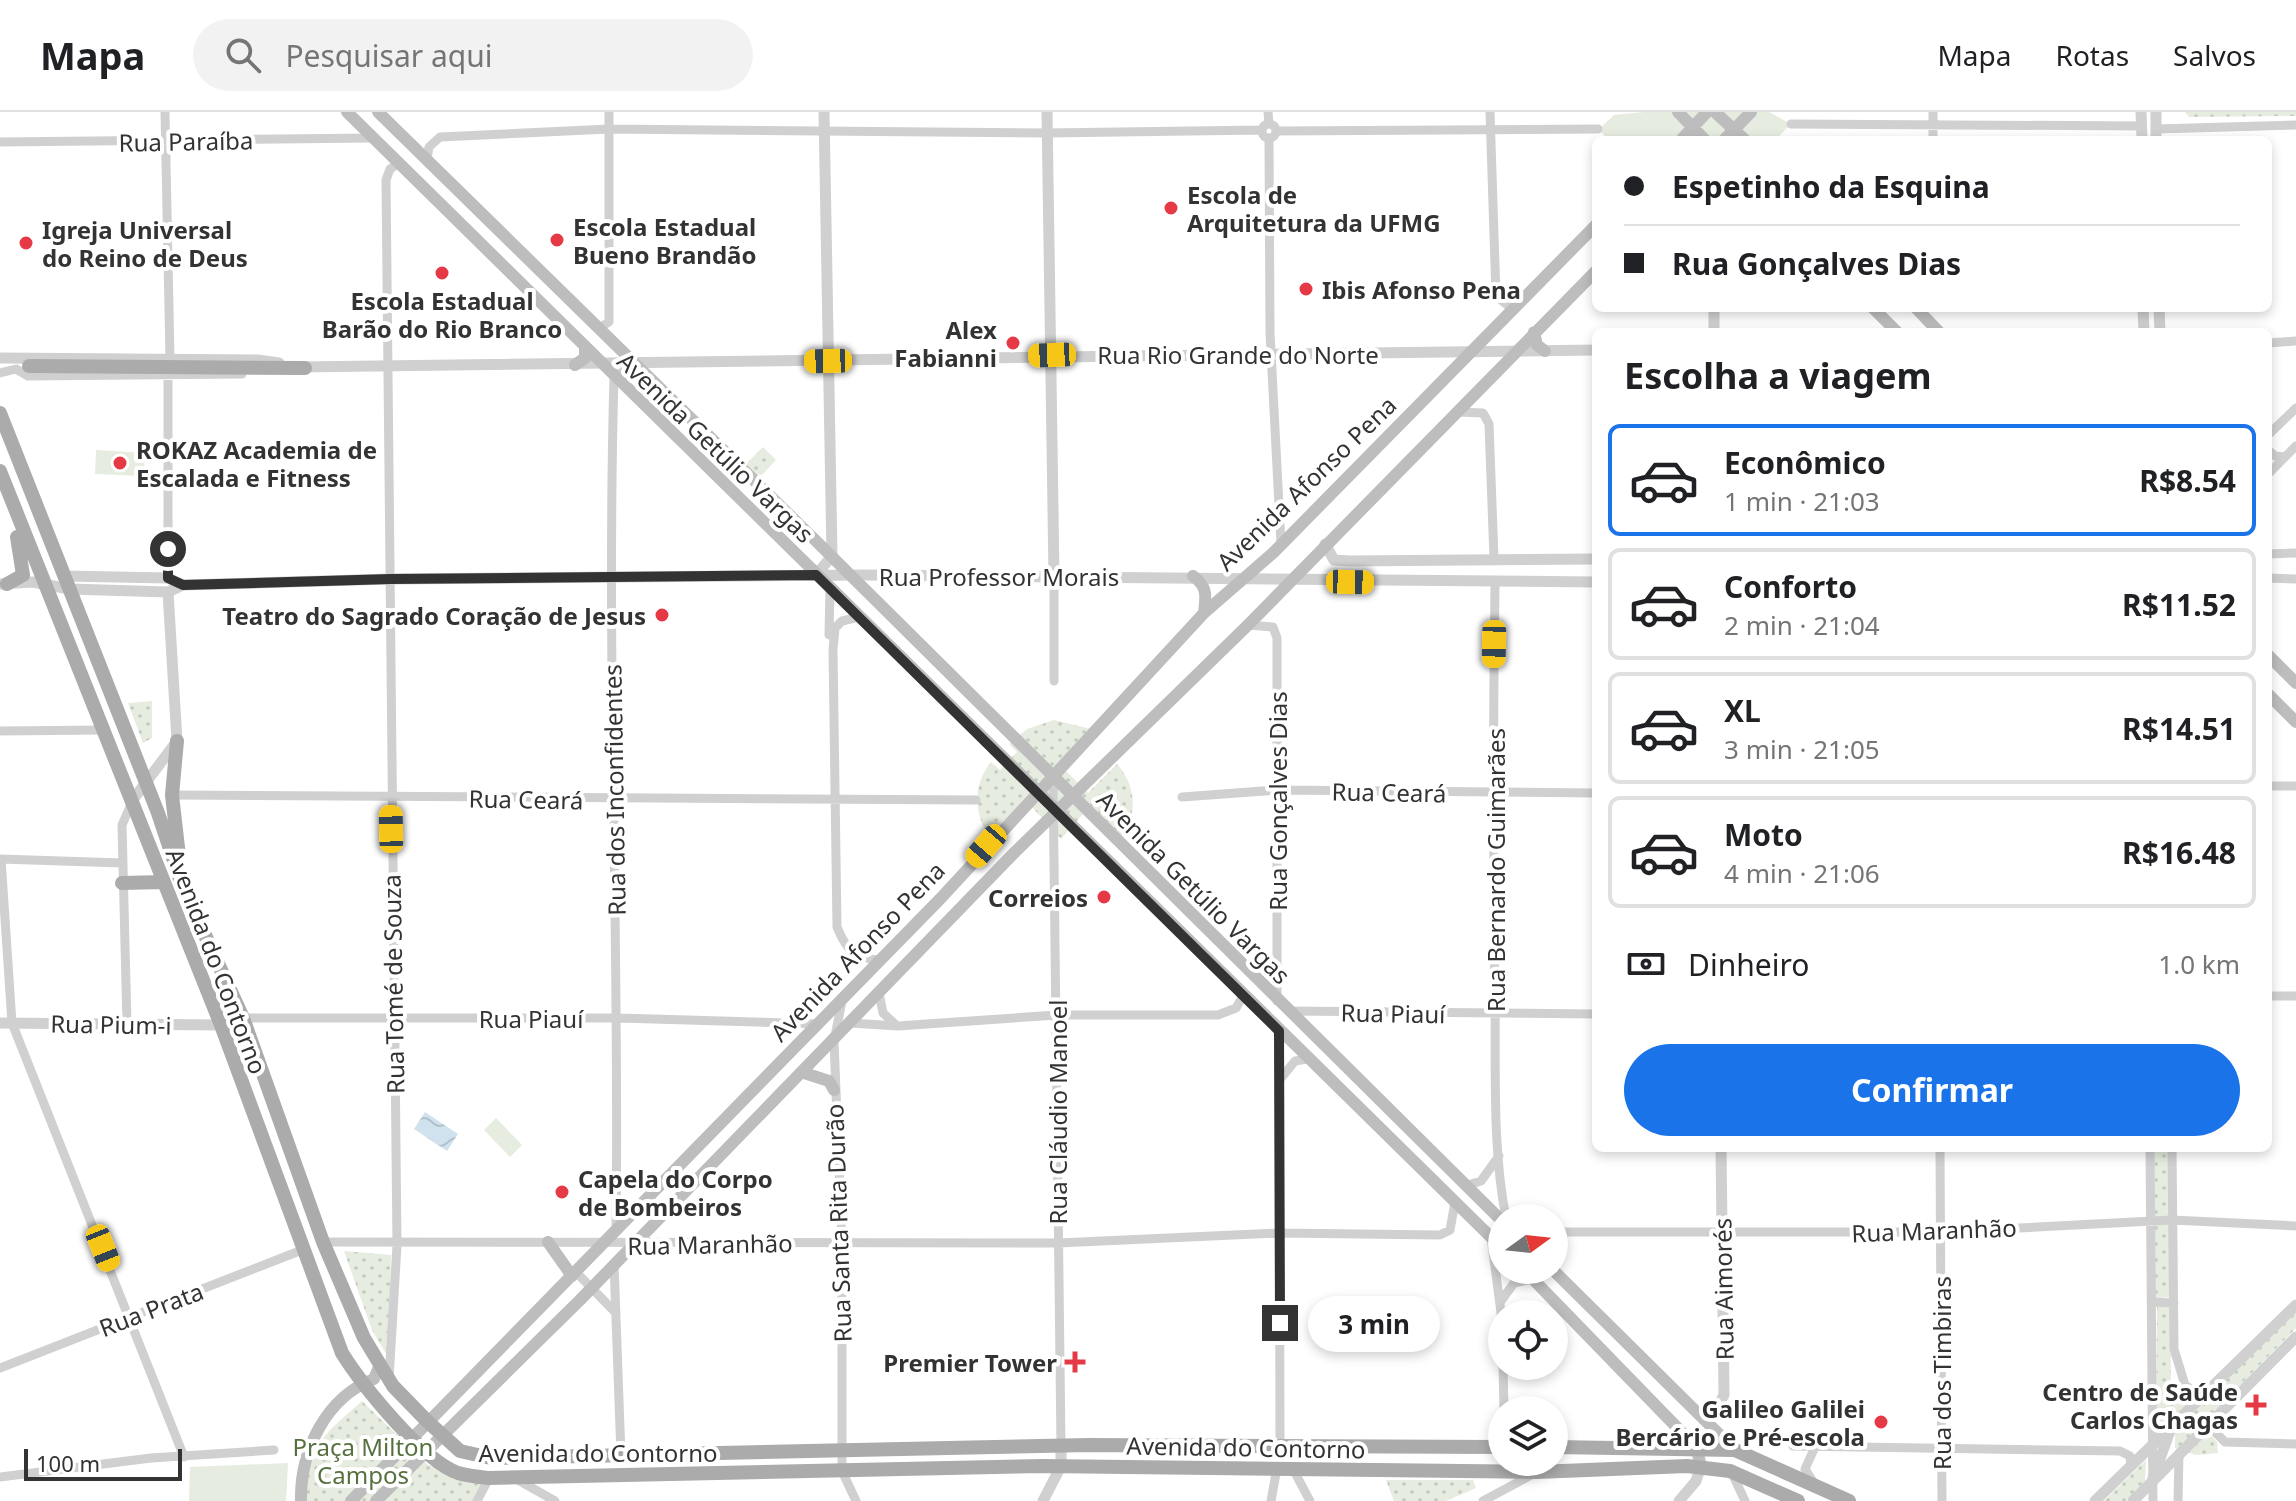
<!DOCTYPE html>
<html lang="pt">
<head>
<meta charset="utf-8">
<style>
  :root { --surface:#fff; --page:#f2f2f2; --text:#202124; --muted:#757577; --line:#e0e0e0; --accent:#1a73e8 }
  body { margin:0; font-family:"Noto Sans",sans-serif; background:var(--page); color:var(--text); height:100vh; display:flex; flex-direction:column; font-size:30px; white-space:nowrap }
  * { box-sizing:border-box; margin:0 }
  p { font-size:26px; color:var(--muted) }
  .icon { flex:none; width:44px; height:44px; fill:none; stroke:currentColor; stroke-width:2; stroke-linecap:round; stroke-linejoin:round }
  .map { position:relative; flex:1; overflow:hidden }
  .details { position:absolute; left:1592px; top:216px; width:680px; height:824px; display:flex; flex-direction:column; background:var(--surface); border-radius:12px; box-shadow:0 4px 12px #0003 }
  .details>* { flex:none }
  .guide { position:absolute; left:1592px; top:24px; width:680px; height:176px; border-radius:12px; box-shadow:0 4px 12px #0003; display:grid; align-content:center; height:176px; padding:0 32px; background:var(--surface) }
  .needle { width:52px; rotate:75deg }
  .tools { position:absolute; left:1488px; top:1092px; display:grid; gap:16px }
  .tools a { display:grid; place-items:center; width:80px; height:80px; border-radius:50%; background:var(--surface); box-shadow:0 4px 12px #0003; font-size:40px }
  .scale { position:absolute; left:24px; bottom:20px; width:158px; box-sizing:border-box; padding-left:8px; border:4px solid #333; border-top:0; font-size:22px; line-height:28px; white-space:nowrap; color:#333; -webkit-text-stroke:6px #fff; paint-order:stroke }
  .end { position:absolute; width:36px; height:36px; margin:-18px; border:10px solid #333; background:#fff; box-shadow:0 0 0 4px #fff }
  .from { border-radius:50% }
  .bubble { position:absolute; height:56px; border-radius:28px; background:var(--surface); box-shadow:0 4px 12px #0003; font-size:26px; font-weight:700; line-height:56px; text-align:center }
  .car { position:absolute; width:24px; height:48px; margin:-24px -12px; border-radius:10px; box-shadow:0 0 6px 2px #0007; background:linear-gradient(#f5c518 24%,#345 0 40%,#f5c518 0 76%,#345 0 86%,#f5c518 0) }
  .guide b { display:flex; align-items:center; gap:28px; height:76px; font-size:30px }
  .guide b+b { border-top:2px solid var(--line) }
  .guide i { width:20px; height:20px; background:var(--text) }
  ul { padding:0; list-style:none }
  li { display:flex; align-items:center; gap:24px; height:112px; margin:0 16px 12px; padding:0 16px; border:4px solid var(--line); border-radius:12px }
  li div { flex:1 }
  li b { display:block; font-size:30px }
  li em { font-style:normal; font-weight:700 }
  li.selected { border-color:var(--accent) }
  li>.icon { width:72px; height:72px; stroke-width:1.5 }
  h2 { padding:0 32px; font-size:36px; line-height:96px }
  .pay { display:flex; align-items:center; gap:20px; height:88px; padding:0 32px; font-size:30px }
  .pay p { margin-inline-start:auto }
  .button { display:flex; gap:16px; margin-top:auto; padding:16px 32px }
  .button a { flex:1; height:92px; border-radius:48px; background:var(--accent); color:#fff; font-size:32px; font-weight:700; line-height:92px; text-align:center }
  header { display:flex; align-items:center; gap:48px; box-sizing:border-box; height:112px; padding:0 40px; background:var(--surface); border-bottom:2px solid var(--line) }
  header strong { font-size:38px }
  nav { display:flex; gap:44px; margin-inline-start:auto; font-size:28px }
  .search { width:560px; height:72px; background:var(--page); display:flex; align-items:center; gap:20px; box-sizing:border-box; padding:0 28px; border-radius:44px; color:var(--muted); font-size:30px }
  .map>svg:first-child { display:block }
</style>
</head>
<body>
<header>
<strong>Mapa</strong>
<div class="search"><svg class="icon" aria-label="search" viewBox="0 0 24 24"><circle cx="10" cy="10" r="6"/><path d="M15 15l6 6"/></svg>Pesquisar aqui</div>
<nav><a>Mapa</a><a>Rotas</a><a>Salvos</a></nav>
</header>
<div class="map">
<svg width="2296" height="1389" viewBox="0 0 2296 1389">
  <defs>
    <pattern id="park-dots" width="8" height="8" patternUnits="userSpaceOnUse" patternTransform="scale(2)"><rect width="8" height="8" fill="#e6ecdf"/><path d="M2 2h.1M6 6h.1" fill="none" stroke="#c6cbc0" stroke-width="1.8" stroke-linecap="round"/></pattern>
    <pattern id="water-waves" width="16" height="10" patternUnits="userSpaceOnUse" patternTransform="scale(2)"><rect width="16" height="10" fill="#cfe2ee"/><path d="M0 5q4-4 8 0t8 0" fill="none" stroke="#b2c2cd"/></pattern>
  </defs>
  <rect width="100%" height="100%" fill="#fff"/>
  <path fill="url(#park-dots)" d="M2185,0H2296V4L2189,5Z
    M763,335L776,348L758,367L745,353Z
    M152,589V626L143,631L128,591Z
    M1054,608L1091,617L1065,658L1088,681L1117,652C1139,677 1138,710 1114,733L1083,702L1061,727L1032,695L995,733C975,709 970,676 991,650L1000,658L1017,640L1009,632L1027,617Z
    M2153,1036H2169V1105L2154,1106Z
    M2169,1111L2171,1185L2155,1186L2153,1112Z
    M344,1139L391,1143L388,1245L372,1218Z
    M2157,1194L2170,1195L2171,1270L2192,1286L2156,1322Z
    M2296,1200V1216L2201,1313L2217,1330L2218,1341L2196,1343L2175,1336V1319Z
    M362,1289L428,1353L484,1369L474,1389H304C313,1329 317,1329 362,1289Z
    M2146,1348L2145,1369L2126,1389H2104Z
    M1386,1368H1473L1476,1376L1446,1389H1394Z"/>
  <path fill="#e6ecdf" d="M1644,0H1769L1791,12L1775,28H1608L1599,17L1614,3Z
    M96,338L145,341L144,364L95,362Z
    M496,1006L522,1033L510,1045L484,1018Z
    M288,1351L286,1389H189L190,1355Z"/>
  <path fill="url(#water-waves)" d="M425,1000L458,1022L447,1039L414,1017Z"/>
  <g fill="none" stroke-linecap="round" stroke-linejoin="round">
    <path stroke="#d0d0d0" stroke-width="9" d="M165,0L170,247
      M1268,0L1269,12
      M1490,0L1496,184L1511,196
      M1791,12L2142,14
      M1262 19a7 7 0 1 1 14 0a7 7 0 1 1-14 0Z
      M2156,17L2296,13
      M1277,19L1598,17
      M1269,26L1270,221L1281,432
      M1933,28V0
      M0,30L372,26
      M427,47L429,35L440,25L609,17L1047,21L1262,18
      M599,216L609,210V0
      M2268,231L2296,229
      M0,261L16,257L28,264L242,262
      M168,265V466
      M1457,300L1483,301L1489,312L1494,446
      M2268,323L2296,296
      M2268,338L2275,344L2285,345
      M2268,362L2296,334
      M2268,442L2296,441
      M2268,466L2296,467
      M1495,472C1493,610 1493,748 1495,887C1496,959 1492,1035 1506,1106
      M859,505L842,509L835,516L833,538L837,815C847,839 853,845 878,848
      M1248,513L1273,515L1277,526V889
      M829,523L830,477
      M1054,569V464
      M0,619L103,618
      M1053,665L1061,1335
      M2268,674H2296
      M172,683L976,688
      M1182,685L1277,678L1596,681
      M0,747L122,751
      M1,747L12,911L184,1345
      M879,881L883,901L895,912
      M2268,884H2296
      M842,889L834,929L842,1130V1359L856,1389
      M1290,899L1596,902
      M243,906H619L818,912
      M850,911L898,914L1056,903H1218L1236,896L1243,884
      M127,912L122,713L132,690
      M1279,919L1280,1332
      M1282,965L1295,949L1307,947
      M1940,1036L1942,1389
      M2150,1036L2153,1389
      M2172,1036L2174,1237L2185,1273L2201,1284
      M1465,1074L1481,1069L1499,1044
      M616,1117C620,833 606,549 614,265L636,252
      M1554,1120H1940L2172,1108L2296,1114
      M1491,1125L1502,1208
      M323,1130L1058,1131L1280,1121L1440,1123L1450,1118L1455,1090
      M614,1151L621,1344
      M576,1160L616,1201
      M1501,1189L1514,1171L1532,1167
      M2151,1190L2174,1191
      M1503,1254L1504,1298
      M0,1256L302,1138
      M389,1267L397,1133L386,68L390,57L399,51
      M2208,1313L2225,1330L2296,1332
      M1793,1334L2120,1339L2130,1344L2131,1354
      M1292,1355L1310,1389
      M1732,1361L1745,1389
      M0,1365L151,1346L274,1338
      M518,1368L555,1389
      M1815,1373L1805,1357L1815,1335
      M477,1389L489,1366
      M1271,1389L1277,1356
      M1483,1389L1533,1362
      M2178,1389L2179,1341"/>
    <path stroke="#d0d0d0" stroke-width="11" d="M1047,0L1054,464
      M2141,0L2142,28
      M2156,0V28
      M2143,196L2144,220
      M2159,196L2160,220
      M1714,220V196
      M0,246L258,248L279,251
      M300,255L1596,238
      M1325,432L1334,448L1350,449L1596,447
      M816,463L832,444L824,0
      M64,464L168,466L183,473
      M0,472L33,470L69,477L168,480L183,473L391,467L865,463L1596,470
      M132,689L177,629L168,480
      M0,911L221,913
      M1697,1301L1717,1295L1724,1283L1721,1036
      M2153,1366L2170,1319
      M1043,1389L1061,1354V1335
      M1679,1389L1696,1369L1701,1354
      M2095,1389L2296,1193
      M2133,1389L2296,1225"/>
    <path stroke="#bdbdbd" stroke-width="12" d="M347,0L1502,1136
      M378,0L813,426L1502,1109
      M1678,0L1705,28
      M1715,0L1745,28
      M1681,28L1707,0
      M1724,28L1751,0
      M1873,196L1897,220
      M1916,196L1939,220
      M1534,220L1537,233L1545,239
      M575,253L585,246V236
      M1193,464C1208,475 1206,484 1204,501
      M2268,543L2296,571
      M2268,582L2296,610
      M801,960L829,969L834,978
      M548,1130L572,1164
      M1524,1158L1696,1335L1701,1354
      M1553,1158L1735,1338
      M301,1389C300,1339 326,1285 374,1267L379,1255
      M351,1389L941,786L1204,501L1273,441L1596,113
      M376,1389L580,1188L1015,740L1248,513L1596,159"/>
    <path stroke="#ababab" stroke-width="14" d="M29,254L305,256
      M0,301L158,701L182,773L243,906L323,1130L364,1226L393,1274L427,1309L460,1339L491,1346L1089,1333L1502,1335
      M0,359L221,913L342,1241C362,1273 423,1349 458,1361C468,1364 479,1365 489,1366L1043,1354L1537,1360L1687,1354L1730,1359L1798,1389
      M7,472L23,463L17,425
      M177,629L172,683L179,744
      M122,771L164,770
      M1554,1335L1735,1338L1849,1389"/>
  </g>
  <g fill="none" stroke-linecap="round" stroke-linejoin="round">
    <path stroke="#333" stroke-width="10" d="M168,437V466L183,473L391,467L816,463L1279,919L1280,1211"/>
  </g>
  <g fill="#e63946" stroke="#fff" stroke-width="3">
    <circle cx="1171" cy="96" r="8"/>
    <circle cx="557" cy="128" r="8"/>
    <circle cx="26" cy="131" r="8"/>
    <circle cx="442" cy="161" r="8"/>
    <circle cx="1306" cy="177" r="8"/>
    <circle cx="1013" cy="231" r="8"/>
    <circle cx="120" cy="351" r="8"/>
    <circle cx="662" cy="503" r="8"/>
    <circle cx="1104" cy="785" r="8"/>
    <circle cx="562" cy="1080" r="8"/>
    <path d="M1071 1238h8v8h8v8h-8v8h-8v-8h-8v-8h8z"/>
    <path d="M2252 1281h8v8h8v8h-8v8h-8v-8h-8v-8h8z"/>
    <circle cx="1881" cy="1310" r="8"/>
  </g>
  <g text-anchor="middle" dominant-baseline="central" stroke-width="8" stroke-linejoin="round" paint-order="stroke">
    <g font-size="24" fill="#333" stroke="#fff">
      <text transform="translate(186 29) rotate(-1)">Rua Paraíba</text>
      <text x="1238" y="242">Rua Rio Grande do Norte</text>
      <text transform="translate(716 335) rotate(44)">Avenida Getúlio Vargas</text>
      <text transform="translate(1306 371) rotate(-44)">Avenida Afonso Pena</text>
      <text x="999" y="464">Rua Professor Morais</text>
      <text transform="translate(614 678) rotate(-91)">Rua dos Inconfidentes</text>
      <text transform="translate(1389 680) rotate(1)">Rua Ceará</text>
      <text transform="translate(526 687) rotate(1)">Rua Ceará</text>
      <text transform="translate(1277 689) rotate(-90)">Rua Gonçalves Dias</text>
      <text transform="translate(1495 758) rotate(-90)">Rua Bernardo Guimarães</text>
      <text transform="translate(1194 775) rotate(45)">Avenida Getúlio Vargas</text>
      <text transform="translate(857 839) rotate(-46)">Avenida Afonso Pena</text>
      <text transform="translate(217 849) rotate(69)">Avenida do Contorno</text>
      <text transform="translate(393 872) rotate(-91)">Rua Tomé de Souza</text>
      <text transform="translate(1393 901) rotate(1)">Rua Piauí</text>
      <text x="531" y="906">Rua Piauí</text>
      <text transform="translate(111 912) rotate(1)">Rua Pium-i</text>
      <text transform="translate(1057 1000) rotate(-90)">Rua Cláudio Manoel</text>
      <text transform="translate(838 1111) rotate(-92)">Rua Santa Rita Durão</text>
      <text transform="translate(1934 1118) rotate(-2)">Rua Maranhão</text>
      <text transform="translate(710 1132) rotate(-1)">Rua Maranhão</text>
      <text transform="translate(1723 1177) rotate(-91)">Rua Aimorés</text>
      <text transform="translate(151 1197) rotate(-21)">Rua Prata</text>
      <text transform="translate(1941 1261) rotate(-90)">Rua dos Timbiras</text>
      <text transform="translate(1246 1335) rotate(1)">Avenida do Contorno</text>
      <text x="598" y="1340">Avenida do Contorno</text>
    </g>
    <g font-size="24" font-weight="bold" fill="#333" stroke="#fff" text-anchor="start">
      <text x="1187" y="82">Escola de<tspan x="1187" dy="28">Arquitetura da UFMG</tspan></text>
      <text x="573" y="114">Escola Estadual<tspan x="573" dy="28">Bueno Brandão</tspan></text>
      <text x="42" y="117">Igreja Universal<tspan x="42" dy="28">do Reino de Deus</tspan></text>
      <text x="1322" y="177">Ibis Afonso Pena</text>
      <text x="442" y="188" text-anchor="middle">Escola Estadual<tspan x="442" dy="28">Barão do Rio Branco</tspan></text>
      <text x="997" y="217" text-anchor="end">Alex<tspan x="997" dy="28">Fabianni</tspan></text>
      <text x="136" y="337">ROKAZ Academia de<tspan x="136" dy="28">Escalada e Fitness</tspan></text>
      <text x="646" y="503" text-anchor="end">Teatro do Sagrado Coração de Jesus</text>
      <text x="1088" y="785" text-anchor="end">Correios</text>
      <text x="578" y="1066">Capela do Corpo<tspan x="578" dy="28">de Bombeiros</tspan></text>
      <text x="1057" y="1250" text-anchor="end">Premier Tower</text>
      <text x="2238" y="1279" text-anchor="end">Centro de Saúde<tspan x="2238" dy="28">Carlos Chagas</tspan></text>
      <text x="1865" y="1296" text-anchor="end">Galileo Galilei<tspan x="1865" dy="28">Bercário e Pré-escola</tspan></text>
    </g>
    <g font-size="24" fill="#56703f" stroke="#fff">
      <text x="363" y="1334">Praça Milton<tspan x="363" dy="28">Campos</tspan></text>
    </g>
  </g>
</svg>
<div class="tools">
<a><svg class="needle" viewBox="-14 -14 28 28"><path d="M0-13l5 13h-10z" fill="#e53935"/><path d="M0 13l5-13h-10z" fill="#757577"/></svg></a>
<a><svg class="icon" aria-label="locate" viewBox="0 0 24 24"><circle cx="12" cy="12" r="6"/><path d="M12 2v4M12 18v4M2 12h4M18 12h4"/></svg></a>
<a><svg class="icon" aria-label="layers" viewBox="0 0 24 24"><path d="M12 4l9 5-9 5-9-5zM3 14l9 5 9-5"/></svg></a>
</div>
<div class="scale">100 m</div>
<i class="end from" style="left:168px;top:437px"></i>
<i class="end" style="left:1280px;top:1211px"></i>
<div class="bubble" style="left:1308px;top:1184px;width:132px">3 min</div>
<i class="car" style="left:1052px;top:243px;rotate:268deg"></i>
<i class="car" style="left:828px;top:249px;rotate:269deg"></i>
<i class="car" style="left:1350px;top:470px;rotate:91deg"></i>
<i class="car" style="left:1494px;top:532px;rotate:181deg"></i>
<i class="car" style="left:391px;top:717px;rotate:359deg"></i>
<i class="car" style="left:986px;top:734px;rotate:221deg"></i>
<i class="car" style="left:103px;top:1136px;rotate:158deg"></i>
<div class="guide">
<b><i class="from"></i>Espetinho da Esquina</b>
<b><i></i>Rua Gonçalves Dias</b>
</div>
<section class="details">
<h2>Escolha a viagem</h2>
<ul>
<li class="selected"><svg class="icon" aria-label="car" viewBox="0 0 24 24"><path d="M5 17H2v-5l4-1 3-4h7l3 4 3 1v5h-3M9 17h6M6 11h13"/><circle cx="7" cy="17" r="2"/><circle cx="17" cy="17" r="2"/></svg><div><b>Econômico</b><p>1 min · 21:03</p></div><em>R$8.54</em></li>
<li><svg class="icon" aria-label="car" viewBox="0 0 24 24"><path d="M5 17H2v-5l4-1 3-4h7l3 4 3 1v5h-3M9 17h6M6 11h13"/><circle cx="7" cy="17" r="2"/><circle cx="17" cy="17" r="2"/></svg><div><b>Conforto</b><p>2 min · 21:04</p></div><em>R$11.52</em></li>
<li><svg class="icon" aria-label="car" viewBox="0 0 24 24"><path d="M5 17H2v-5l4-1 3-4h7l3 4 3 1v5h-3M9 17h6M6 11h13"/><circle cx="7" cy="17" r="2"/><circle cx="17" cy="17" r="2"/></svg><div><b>XL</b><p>3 min · 21:05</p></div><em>R$14.51</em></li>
<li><svg class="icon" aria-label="car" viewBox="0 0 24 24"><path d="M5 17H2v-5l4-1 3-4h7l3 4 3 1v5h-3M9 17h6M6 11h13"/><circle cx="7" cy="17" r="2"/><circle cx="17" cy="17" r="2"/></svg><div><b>Moto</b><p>4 min · 21:06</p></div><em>R$16.48</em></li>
</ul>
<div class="pay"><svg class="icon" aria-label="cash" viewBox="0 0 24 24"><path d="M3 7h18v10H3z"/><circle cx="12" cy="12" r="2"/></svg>Dinheiro<p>1.0 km</p></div>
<div class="button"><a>Confirmar</a></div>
</section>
</div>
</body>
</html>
